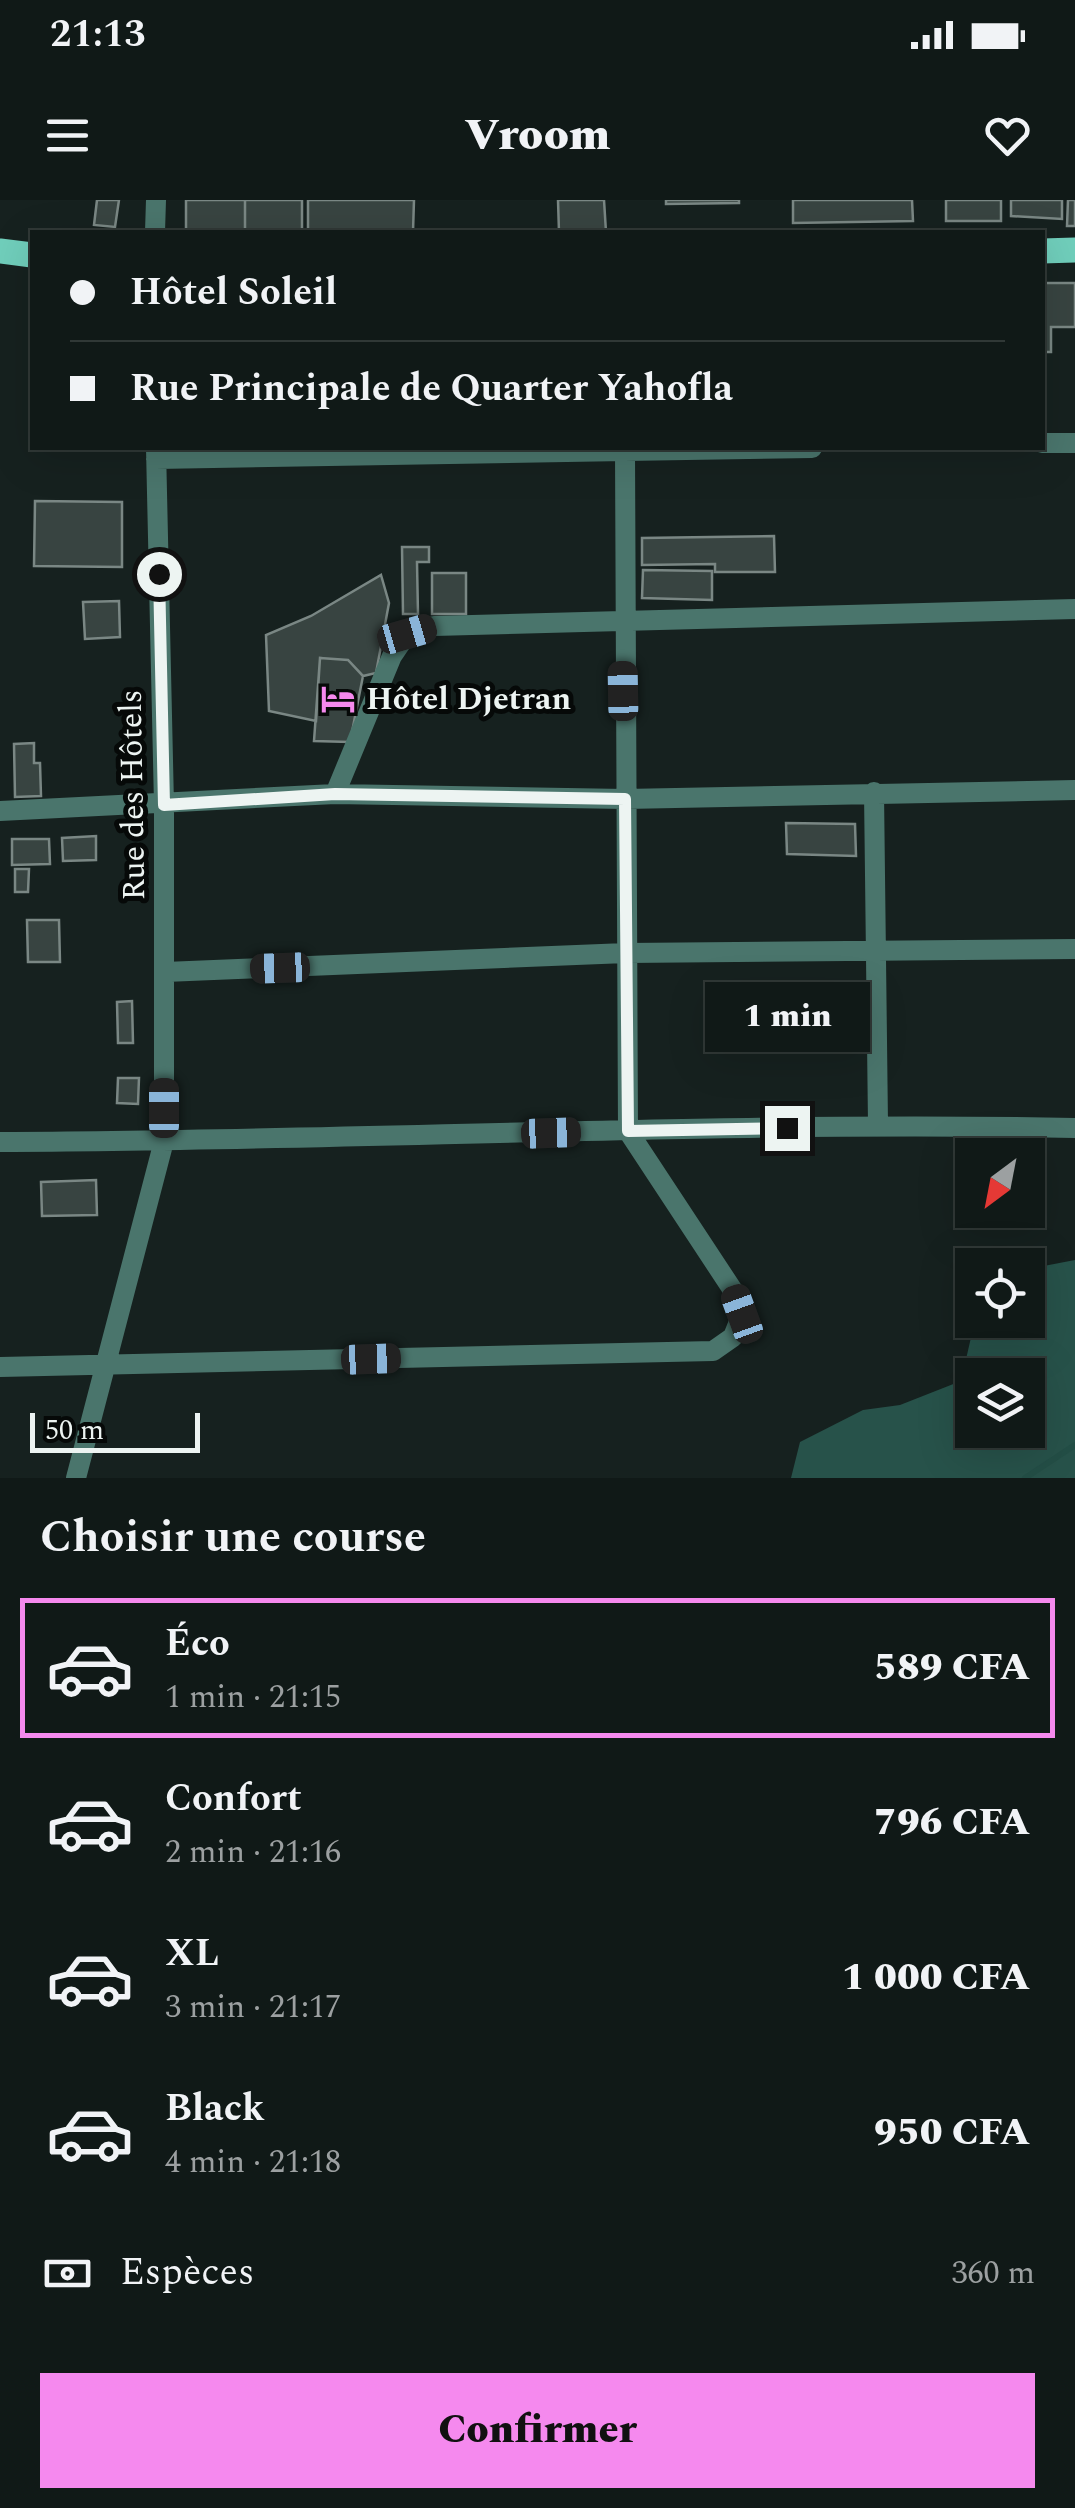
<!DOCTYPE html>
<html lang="fr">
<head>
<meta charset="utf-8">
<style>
  :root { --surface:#101917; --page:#192220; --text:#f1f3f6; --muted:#9ca0a1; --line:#303836; --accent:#f589ee }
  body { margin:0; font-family:Spectral,serif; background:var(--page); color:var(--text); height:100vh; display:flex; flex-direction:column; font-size:38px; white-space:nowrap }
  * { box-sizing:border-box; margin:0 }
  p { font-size:32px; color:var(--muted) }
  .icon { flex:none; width:55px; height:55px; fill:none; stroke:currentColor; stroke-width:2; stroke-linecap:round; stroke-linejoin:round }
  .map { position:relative; height:1278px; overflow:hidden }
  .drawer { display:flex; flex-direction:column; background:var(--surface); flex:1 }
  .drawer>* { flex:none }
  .guide { position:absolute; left:30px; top:30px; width:1015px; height:220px; border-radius:0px; box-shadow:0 10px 40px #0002,0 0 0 2px var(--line); display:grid; align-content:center; height:220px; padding:0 40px; background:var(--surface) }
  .needle { width:65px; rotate:212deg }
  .controls { position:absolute; left:955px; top:938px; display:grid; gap:20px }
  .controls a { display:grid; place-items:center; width:90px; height:90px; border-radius:0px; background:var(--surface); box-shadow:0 10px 40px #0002,0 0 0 2px var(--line); font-size:50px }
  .scale { position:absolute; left:30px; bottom:25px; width:170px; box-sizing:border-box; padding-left:10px; border:5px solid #edf4f2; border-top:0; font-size:28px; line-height:35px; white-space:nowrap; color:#edf4f2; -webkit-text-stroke:8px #060908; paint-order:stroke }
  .end { position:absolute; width:45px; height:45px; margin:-22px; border:12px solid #edf4f2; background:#111; box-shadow:0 0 0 5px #111 }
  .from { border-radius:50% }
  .bubble { position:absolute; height:70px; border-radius:0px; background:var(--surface); box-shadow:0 10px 40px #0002,0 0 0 2px var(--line); font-size:32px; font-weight:800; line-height:70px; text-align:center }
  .car { position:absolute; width:30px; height:60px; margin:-30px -15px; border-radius:12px; box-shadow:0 0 8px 2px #0007; background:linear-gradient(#222 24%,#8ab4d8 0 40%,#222 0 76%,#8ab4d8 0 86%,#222 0) }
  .guide b { display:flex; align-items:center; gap:35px; height:95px; font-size:38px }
  .guide b+b { border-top:2px solid var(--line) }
  .guide i { width:25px; height:25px; background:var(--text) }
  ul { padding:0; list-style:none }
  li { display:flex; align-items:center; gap:30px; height:140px; margin:0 20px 15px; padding:0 20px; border:5px solid transparent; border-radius:0px }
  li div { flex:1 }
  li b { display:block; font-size:38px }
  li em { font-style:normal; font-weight:800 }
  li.selected { border-color:var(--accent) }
  li>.icon { width:90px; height:90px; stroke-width:1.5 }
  h2 { padding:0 40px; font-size:45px; line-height:120px }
  .pay { display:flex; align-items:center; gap:25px; height:110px; padding:0 40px; font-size:38px }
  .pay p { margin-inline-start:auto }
  .action { display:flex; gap:20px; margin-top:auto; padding:20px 40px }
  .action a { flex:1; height:115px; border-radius:0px; background:var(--accent); color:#111; font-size:40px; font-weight:800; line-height:115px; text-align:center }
  .status { display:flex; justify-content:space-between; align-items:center; height:70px; padding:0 50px; background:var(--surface); direction:ltr }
  .status svg { height:28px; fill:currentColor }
  header { display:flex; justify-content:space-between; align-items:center; height:130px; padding:0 40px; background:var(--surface); font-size:45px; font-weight:800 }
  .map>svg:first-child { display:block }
</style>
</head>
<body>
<div class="status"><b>21:13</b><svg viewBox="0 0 49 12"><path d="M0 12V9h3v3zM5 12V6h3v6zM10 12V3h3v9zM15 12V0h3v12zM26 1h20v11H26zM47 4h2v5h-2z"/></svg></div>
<header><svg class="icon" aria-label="menu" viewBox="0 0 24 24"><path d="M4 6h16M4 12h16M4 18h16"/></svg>Vroom<svg class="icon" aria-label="heart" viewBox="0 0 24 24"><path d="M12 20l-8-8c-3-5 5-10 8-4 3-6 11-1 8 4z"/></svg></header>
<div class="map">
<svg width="1075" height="1278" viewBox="0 0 1075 1278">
  <rect width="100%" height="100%" fill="#16211f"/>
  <path fill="#27524a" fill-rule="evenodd" d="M1075,1060V1278H791L800,1242L863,1210L900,1205L961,1181L975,1120H1028V1069ZM972,1175H1028V1230H972Z"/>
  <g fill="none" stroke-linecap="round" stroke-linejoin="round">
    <path stroke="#234e46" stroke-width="6" d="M1025,1278L1075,1245"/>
  </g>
  <path fill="#384441" stroke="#7a8784" stroke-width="2.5" d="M97,0H119L115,27L94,25Z
    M186,0H245V32H186Z
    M245,0H302V32H245Z
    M308,0H414L413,32H308Z
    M558,0H604L606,32H559Z
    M666,0H739V3L666,4Z
    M793,0H912L913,21L793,23Z
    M946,0H1001V21H946Z
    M1011,0H1062V19L1011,16Z
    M1068,0H1075V26H1067Z
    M1042,83H1075V127H1051V152H1042Z
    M35,301L122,302V367L34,366Z
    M774,336L775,372H715V364L642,365V338Z
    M402,347H429V362H417L418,414H403Z
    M643,370L712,371V400L642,398Z
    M432,373H466V414H432Z
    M381,375L389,403L376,473L363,476L348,460L320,458L316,521L269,511L266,435L311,416Z
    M119,401L120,437L85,439L83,402Z
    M320,458L348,460L363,476L350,542L314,541Z
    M34,543V563H40L41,596L15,597L14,544Z
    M786,623L855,624L856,656L787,654Z
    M96,636V660L63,661L62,638Z
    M12,639H49L50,664L12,665Z
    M15,669H29L28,692H15Z
    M27,720H59L60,762H28Z
    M132,801L133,843H118L117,802Z
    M118,878H139L138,904L117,903Z
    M96,980L97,1015L42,1016L41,982Z"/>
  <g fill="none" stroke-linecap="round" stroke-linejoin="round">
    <path stroke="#4a756c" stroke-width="20" d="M155,32L156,0
      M1042,243H1075
      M156,259L625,251V248
      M874,592L878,924
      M335,594L392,456L407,434L434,426L1075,409
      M0,611L335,594L625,599L1075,590
      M165,772L626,753L1075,749
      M0,942C358,941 717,921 1075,928
      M0,1167L713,1151L733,1137L742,1114L734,1092L628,931L625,251L812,248
      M76,1278L164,941V605L156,248"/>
    <path stroke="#70cebb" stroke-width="25" d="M0,51L32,55
      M1042,51L1075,50"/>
  </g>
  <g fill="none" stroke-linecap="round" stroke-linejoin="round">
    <path stroke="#edf4f2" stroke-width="12" d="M159,374L164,605L335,594L625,599L628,931L787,928"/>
  </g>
  <defs>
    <g id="hotel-bare" transform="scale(2.7)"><path d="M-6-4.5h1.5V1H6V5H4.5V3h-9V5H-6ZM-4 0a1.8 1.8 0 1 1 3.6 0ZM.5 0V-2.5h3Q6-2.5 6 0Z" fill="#f589ee" stroke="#060908" stroke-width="2.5" paint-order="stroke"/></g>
  </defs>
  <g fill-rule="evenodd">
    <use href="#hotel-bare" x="338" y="499"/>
  </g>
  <g text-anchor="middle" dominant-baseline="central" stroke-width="10" stroke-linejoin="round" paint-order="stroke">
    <g font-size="32" font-weight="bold" fill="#edf4f2" stroke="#060908" text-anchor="start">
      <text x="366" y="499">Hôtel Djetran</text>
    </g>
    <g font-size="32" fill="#edf4f2" stroke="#060908">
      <text transform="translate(133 595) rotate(-91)">Rue des Hôtels</text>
    </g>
  </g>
</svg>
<div class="controls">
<a><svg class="needle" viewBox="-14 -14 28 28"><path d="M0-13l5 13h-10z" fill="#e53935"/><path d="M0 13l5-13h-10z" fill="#9ca0a1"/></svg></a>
<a><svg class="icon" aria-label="locate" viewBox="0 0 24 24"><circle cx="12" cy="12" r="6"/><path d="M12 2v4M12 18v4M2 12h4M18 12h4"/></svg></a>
<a><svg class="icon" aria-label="layers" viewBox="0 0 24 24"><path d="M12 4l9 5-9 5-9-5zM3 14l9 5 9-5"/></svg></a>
</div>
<div class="scale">50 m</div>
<i class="end from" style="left:159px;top:374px"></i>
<i class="end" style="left:787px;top:928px"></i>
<div class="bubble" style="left:705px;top:782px;width:165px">1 min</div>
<i class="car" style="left:407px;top:434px;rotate:74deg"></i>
<i class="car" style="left:623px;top:491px;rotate:359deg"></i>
<i class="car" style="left:280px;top:768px;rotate:268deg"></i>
<i class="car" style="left:164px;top:908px;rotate:0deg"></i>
<i class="car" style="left:551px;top:933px;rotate:88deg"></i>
<i class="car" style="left:742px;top:1114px;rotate:340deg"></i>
<i class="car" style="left:371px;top:1159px;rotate:88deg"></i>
<div class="guide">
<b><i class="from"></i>Hôtel Soleil</b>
<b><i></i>Rue Principale de Quarter Yahofla</b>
</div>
</div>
<section class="drawer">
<h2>Choisir une course</h2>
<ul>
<li class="selected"><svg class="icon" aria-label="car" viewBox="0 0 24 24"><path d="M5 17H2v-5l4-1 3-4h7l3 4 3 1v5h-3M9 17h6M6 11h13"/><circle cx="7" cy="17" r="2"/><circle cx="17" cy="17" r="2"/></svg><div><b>Éco</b><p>1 min · 21:15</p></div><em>589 CFA</em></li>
<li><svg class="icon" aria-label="car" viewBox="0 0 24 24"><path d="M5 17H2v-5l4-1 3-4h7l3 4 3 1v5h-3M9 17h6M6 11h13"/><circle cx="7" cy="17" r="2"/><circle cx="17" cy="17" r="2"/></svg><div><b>Confort</b><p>2 min · 21:16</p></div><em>796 CFA</em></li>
<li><svg class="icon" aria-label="car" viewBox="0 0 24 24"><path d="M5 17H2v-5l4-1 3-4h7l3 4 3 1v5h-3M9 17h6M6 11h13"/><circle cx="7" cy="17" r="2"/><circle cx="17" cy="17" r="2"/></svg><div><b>XL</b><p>3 min · 21:17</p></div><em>1 000 CFA</em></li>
<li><svg class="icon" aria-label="car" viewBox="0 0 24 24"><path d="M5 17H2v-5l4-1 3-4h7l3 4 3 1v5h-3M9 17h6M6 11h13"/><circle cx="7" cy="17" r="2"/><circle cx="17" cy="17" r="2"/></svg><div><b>Black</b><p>4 min · 21:18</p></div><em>950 CFA</em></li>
</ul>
<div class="pay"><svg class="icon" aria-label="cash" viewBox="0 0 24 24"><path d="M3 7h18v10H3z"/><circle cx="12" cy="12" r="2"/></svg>Espèces<p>360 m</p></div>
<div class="action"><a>Confirmer</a></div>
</section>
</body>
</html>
